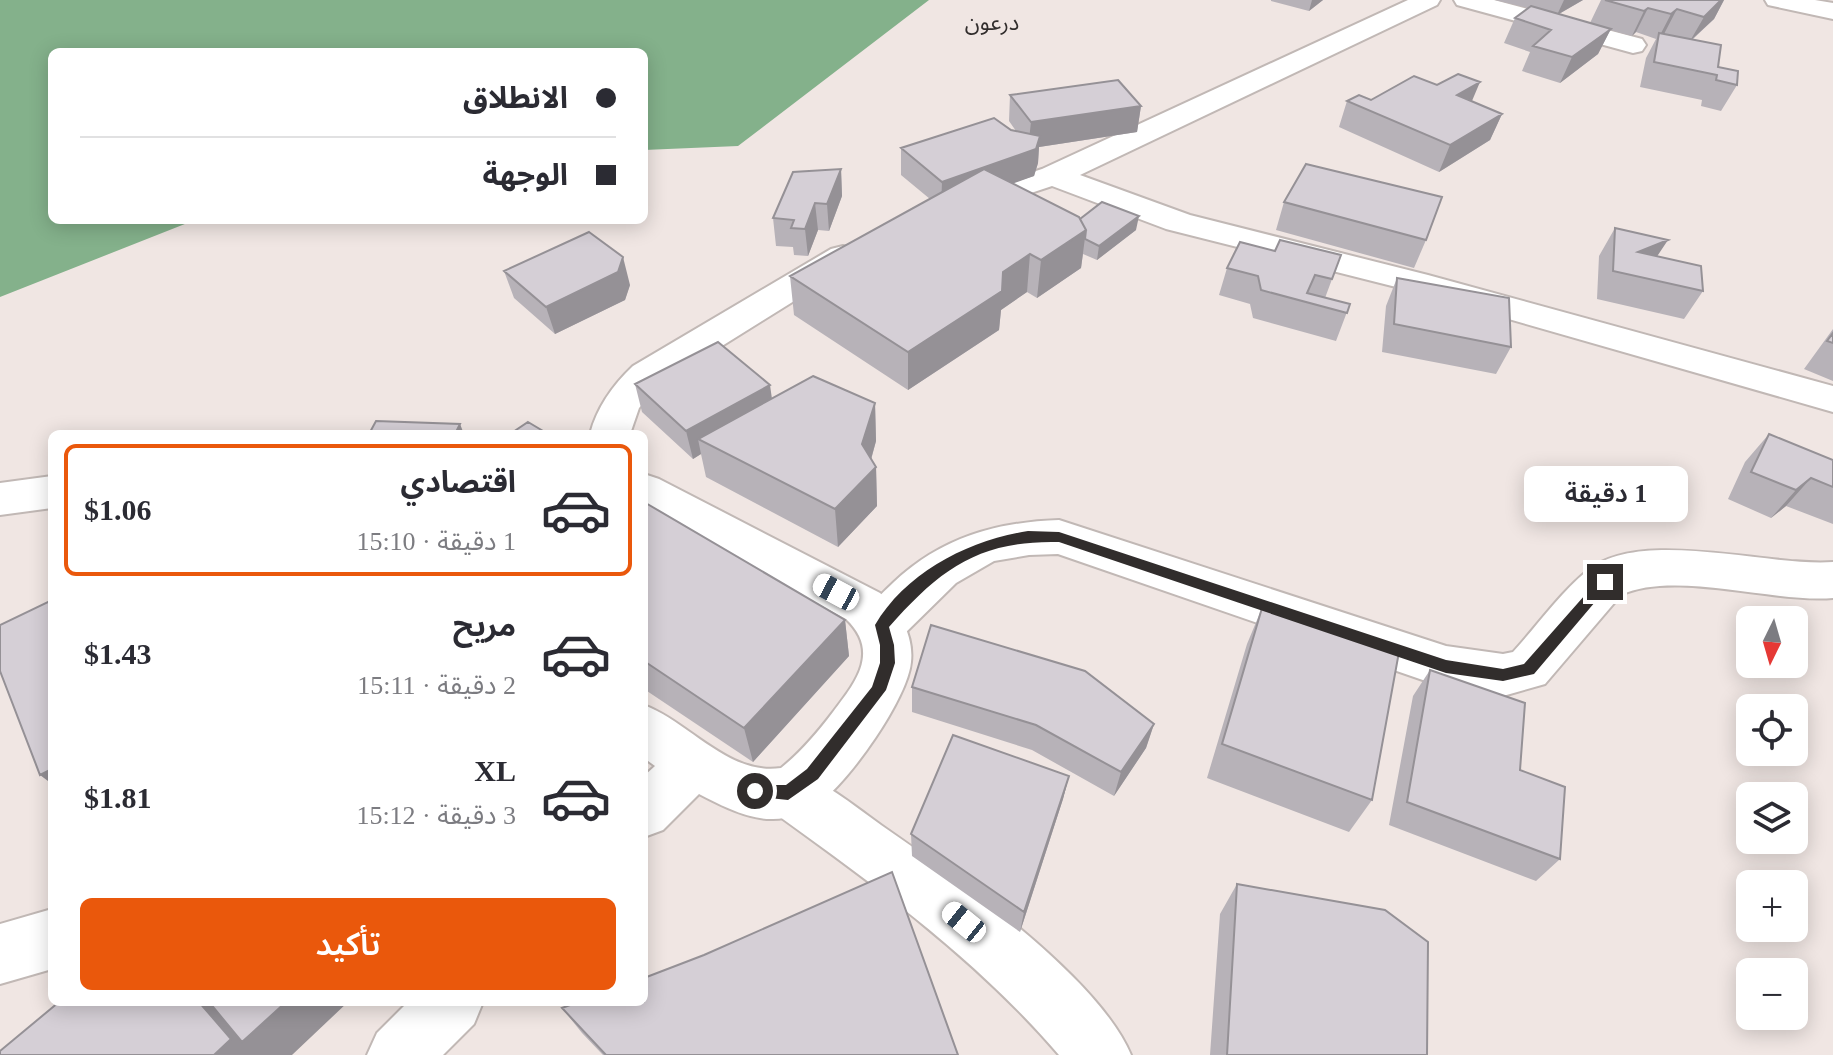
<!DOCTYPE html>
<html lang="ar">
<head>
<meta charset="utf-8">
<style>
  :root { --surface:#fff; --page:#f2f2f3; --text:#2b2b33; --muted:#7c7c81; --line:#e1e1e2; --accent:#ea580c }
  body { margin:0; font-family:"Times New Roman","Noto Sans Arabic",serif; background:var(--page); color:var(--text); direction:rtl; height:100vh; display:flex; flex-direction:column; font-size:30px; white-space:nowrap }
  * { box-sizing:border-box; margin:0 }
  p { font-size:26px; color:var(--muted) }
  .icon { flex:none; width:44px; height:44px; fill:none; stroke:currentColor; stroke-width:2; stroke-linecap:round; stroke-linejoin:round }
  .map { position:relative; flex:1; overflow:hidden; direction:ltr }
  .details { position:absolute; left:48px; top:430px; width:600px; height:576px; display:flex; flex-direction:column; background:var(--surface); border-radius:12px; box-shadow:0 4px 20px #0003; direction:rtl }
  .details>* { flex:none }
  .banner { position:absolute; left:48px; top:48px; width:600px; height:176px; border-radius:12px; box-shadow:0 4px 20px #0003; direction:rtl; display:grid; align-content:center; height:176px; padding:0 32px; background:var(--surface) }
  .needle { width:52px; rotate:185deg }
  .tools { position:absolute; left:1736px; top:606px; display:grid; gap:16px }
  .tools a { display:grid; place-items:center; width:72px; height:72px; border-radius:12px; background:var(--surface); box-shadow:0 4px 20px #0003; font-size:40px }
  .end { position:absolute; width:36px; height:36px; margin:-18px; border:10px solid #312d2c; background:#fff; box-shadow:0 0 0 4px #fff }
  .from { border-radius:50% }
  .bubble { position:absolute; height:56px; border-radius:12px; background:var(--surface); box-shadow:0 4px 20px #0003; font-size:26px; font-weight:600; line-height:56px; text-align:center; direction:rtl }
  .car { position:absolute; width:24px; height:48px; margin:-24px -12px; border-radius:10px; box-shadow:0 0 6px 2px #0007; background:linear-gradient(#fff 24%,#345 0 40%,#fff 0 76%,#345 0 86%,#fff 0) }
  .banner b { display:flex; align-items:center; gap:28px; height:76px; font-size:30px }
  .banner b+b { border-top:2px solid var(--line) }
  .banner i { width:20px; height:20px; background:var(--text) }
  ul { padding:14px 0 0; list-style:none }
  li { display:flex; align-items:center; gap:24px; height:132px; margin:0 16px 12px; padding:0 16px; border:4px solid transparent; border-radius:12px }
  li div { flex:1 }
  li b { display:block; font-size:30px }
  li em { font-style:normal; font-weight:600 }
  li.active { border-color:var(--accent) }
  li>.icon { width:72px; height:72px; stroke-width:1.5 }
  .primary-button { display:flex; gap:16px; margin-top:auto; padding:16px 32px }
  .primary-button a { flex:1; height:92px; border-radius:12px; background:var(--accent); color:#fff; font-size:32px; font-weight:600; line-height:92px; text-align:center }
  .map>svg:first-child { display:block }
</style>
</head>
<body>
<div class="map">
<svg width="1833" height="1055" viewBox="0 0 1833 1055">
  <rect width="100%" height="100%" fill="#f0e6e3"/>
  <path fill="#84b18b" d="M0,0H929L738,146L644,150V52H52V220H195L0,297Z"/>
  <g fill="none" stroke-linecap="round" stroke-linejoin="round">
    <g stroke="#c1b8b5" stroke-width="4">
      <path id="minor" d="M1408,0H1440L1437,5L1080,175L1190,215L1428,275L1833,386V412L1404,289L1166,229L1052,186L962,216L951,213L946,206L951,199L1042,169Z
        M1454,0H1494L1642,39L1646,45L1642,51L1633,53L1457,5Z
        M1765,0H1815L1833,3V19L1768,5Z
        M843,246L855,249L860,256L855,263L661,384L639,408L630,434H590C597,407 613,385 633,366L831,249Z
        M1059,520L1446,646L1503,654L1513,652C1537,626 1560,593 1587,571C1640,527 1768,567 1833,562V598C1773,603 1674,570 1621,595L1545,684L1503,696L1446,688L1058,554L1029,555L994,561L956,583L899,639L882,644L865,639L858,625C867,608 880,595 894,582C941,538 996,522 1059,520Z
        M788,767C822,780 852,804 881,825C953,875 1098,976 1131,1055H1059C976,958 872,883 769,809L761,792L769,775Z
        M52,909V969L0,984V924Z"/>
    </g>
    <g stroke="#c1b8b5" stroke-width="4">
      <path id="major" d="M644,474L659,479L880,593C899,610 914,635 911,662C908,698 849,782 819,803C807,812 789,819 773,819C749,820 720,805 699,794L663,830L644,837V776L655,766L644,758V705C689,722 729,776 781,768C801,752 817,733 833,712C855,683 881,652 846,619L644,509Z
        M52,476V508L0,515V483Z
        M408,1002H483L474,1024L443,1055H367L377,1033Z"/>
    </g>
    <use href="#minor" fill="#fff" fill-rule="evenodd"/>
    <use href="#major" fill="#fff" fill-rule="evenodd"/>
  </g>
  <path fill="#b7b2b8" d="M1271,0H1323L1309,11L1271,1Z
    M1495,0H1583L1559,14L1590,23L1601,0H1724L1714,19L1692,40L1737,85L1721,111L1701,106L1702,100L1640,87L1646,58L1656,39L1636,32L1632,36L1610,30L1598,54L1560,83L1522,71L1530,52L1504,43L1515,18L1528,8Z
    M1010,95L1141,106L1137,132L1039,147L1038,163L1034,176L1012,183L1080,219L1136,230L1097,260L1083,254L1081,268L1037,298L1027,292L1001,310L999,330L908,390L794,315L790,276L930,199L901,175V148L1011,130L1016,131L1009,121Z
    M1371,100L1472,102L1502,114L1490,140L1439,172L1339,127L1347,101Z
    M841,169L842,196L829,231L818,230L808,256L794,255L793,247L776,246L773,218Z
    M1284,202L1426,240L1414,268L1276,230Z
    M1615,228L1657,256L1703,291L1684,319L1597,299L1599,256Z
    M1275,251L1341,255L1325,298L1350,304L1336,341L1253,318L1250,304L1219,295L1227,268Z
    M504,271L630,285L625,300L555,334L514,298Z
    M1397,278L1511,347L1496,374L1382,352L1386,306Z
    M1833,329V381L1804,369Z
    M635,384L772,399L875,403L876,441L871,460L876,467L877,506L838,547L706,477L701,454L693,459L642,412Z
    M1769,434L1833,460V524L1786,506L1771,518L1728,499L1745,462Z
    M644,502L845,620L849,656L753,762L644,689Z
    M1262,608L1372,800L1349,832L1207,778L1247,644Z
    M1430,670L1520,770L1560,859L1536,881L1389,825L1413,696Z
    M912,687L1154,724L1146,748L1114,796L1032,750L912,712Z
    M1069,776L1063,799L1020,932L912,856L911,834Z
    M1237,884L1427,1055H1210L1220,914Z
    M562,1008L958,1055H603L582,1033Z"/>
  <path fill="#959196" d="M1312,0H1323L1309,11Z
    M1564,0H1583L1557,15Z
    M1721,0H1724L1714,19L1690,41L1704,17Z
    M1648,8L1636,32L1632,36L1644,11Z
    M1677,9L1664,34L1658,39L1671,14Z
    M1611,29L1598,54L1560,83L1572,57Z
    M1480,82L1469,108L1457,95Z
    M1141,106L1137,132L1039,147L1038,163L1034,176L941,209L942,182L1028,148L1031,122Z
    M1502,114L1490,140L1439,172L1450,145Z
    M841,169L842,196L829,231L827,204Z
    M815,203L818,230L808,256L805,229Z
    M1139,216L1136,230L1097,260L1099,246Z
    M1086,230L1081,268L1037,298L1041,260Z
    M1668,240L1650,267L1638,252Z
    M1030,254L1027,292L1001,310L999,330L908,390V352L1003,272Z
    M623,257L630,285L625,300L555,334L546,307Z
    M770,385L774,413L698,439L701,454L693,459L686,431Z
    M875,403L876,441L866,477L876,467L877,506L838,547L835,509L862,444Z
    M460,424L464,434H455Z
    M1811,478L1786,506L1771,518L1796,490Z
    M845,620L849,656L753,762L744,728Z
    M1154,724L1146,748L1114,796L1121,772Z
    M52,769V784L40,775Z
    M1069,776L1063,799L1020,932L1024,912Z
    M199,1002H348L292,1055H214Z"/>
  <path fill="#d5cfd6" stroke="#959196" stroke-width="2" d="M1605,0H1721L1704,17L1677,9L1671,14L1648,8L1644,11Z
    M1531,6L1611,29L1572,57L1533,46L1551,30L1515,18Z
    M1659,33L1721,45L1718,67L1738,71L1737,85L1716,80L1717,75L1654,62Z
    M1458,74L1480,82L1457,95L1502,114L1450,145L1347,101L1359,95L1371,100L1414,76L1437,85Z
    M1118,80L1141,106L1031,122L1010,95Z
    M994,118L1011,130L1040,136L1036,149L942,182L901,148Z
    M1306,164L1442,197L1426,240L1284,202Z
    M841,169L827,204L815,203L805,229L791,228L794,220L773,218L793,172Z
    M984,169L1079,217L1086,230L1041,260L1030,254L1003,272L1002,291L908,352L790,276Z
    M1102,202L1139,216L1099,246L1085,239L1086,230L1080,219Z
    M1615,228L1668,240L1638,252L1701,266L1703,291L1613,271Z
    M589,232L623,257L618,272L546,307L504,271Z
    M1280,240L1341,255L1332,279L1315,275L1307,293L1350,304L1347,313L1261,290L1258,276L1227,268L1240,242L1275,251Z
    M1397,278L1509,298L1511,347L1394,324Z
    M1833,333V343L1827,341Z
    M718,342L770,385L686,431L635,384Z
    M813,376L875,403L862,444L876,467L835,509L698,439Z
    M376,421L460,424L455,434H369Z
    M528,422L548,434H510Z
    M1769,434L1833,460V487L1811,478L1796,490L1751,472Z
    M644,502L845,620L744,728L644,661Z
    M52,600V769L40,775L0,671V625Z
    M1262,608L1399,652L1372,800L1222,744Z
    M931,625L1085,671L1154,724L1121,772L1036,725L912,687Z
    M1430,670L1525,703L1520,770L1565,787L1560,859L1407,802Z
    M953,735L1069,776L1024,912L911,834Z
    M892,872L958,1055H606L562,1008L578,1002H644V978L704,955Z
    M1237,884L1385,910L1428,942L1427,1055H1227Z
    M59,1002H199L231,1039L214,1055H0V1051Z
    M209,1002H286L242,1042Z"/>
  <path fill="#312d2c" d="M1028,531L1059,532L1446,660L1503,669L1524,664L1600,578H1610L1612,582L1534,674L1503,681L1446,673L1059,542C979,540 940,569 889,627L894,645L895,663L886,690L818,779L788,800L749,796V785H786L807,769L872,687L880,663V645L875,625C906,572 969,540 1028,531Z"/>
  <g text-anchor="middle" dominant-baseline="central" stroke-width="6" stroke-linejoin="round" paint-order="stroke">
    <g font-size="22" fill="#312d2c" stroke="#f0e6e3">
      <text x="992" y="22">درعون</text>
    </g>
  </g>
</svg>
<div class="tools">
<a><svg class="needle" viewBox="-14 -14 28 28"><path d="M0-13l5 13h-10z" fill="#e53935"/><path d="M0 13l5-13h-10z" fill="#7c7c81"/></svg></a>
<a><svg class="icon" aria-label="locate" viewBox="0 0 24 24"><circle cx="12" cy="12" r="6"/><path d="M12 2v4M12 18v4M2 12h4M18 12h4"/></svg></a>
<a><svg class="icon" aria-label="layers" viewBox="0 0 24 24"><path d="M12 4l9 5-9 5-9-5zM3 14l9 5 9-5"/></svg></a>
<a>+</a>
<a>−</a>
</div>
<i class="end from" style="left:755px;top:791px"></i>
<i class="end" style="left:1605px;top:582px"></i>
<div class="bubble" style="left:1524px;top:466px;width:164px">1 دقيقة</div>
<i class="car" style="left:836px;top:592px;rotate:298deg"></i>
<i class="car" style="left:964px;top:922px;rotate:309deg"></i>
<div class="banner">
<b><i class="from"></i>الانطلاق</b>
<b><i></i>الوجهة</b>
</div>
<section class="details">
<ul>
<li class="active"><svg class="icon" aria-label="car" viewBox="0 0 24 24"><path d="M5 17H2v-5l4-1 3-4h7l3 4 3 1v5h-3M9 17h6M6 11h13"/><circle cx="7" cy="17" r="2"/><circle cx="17" cy="17" r="2"/></svg><div><b>اقتصادي</b><p>1 دقيقة · 15:10</p></div><em>$1.06</em></li>
<li><svg class="icon" aria-label="car" viewBox="0 0 24 24"><path d="M5 17H2v-5l4-1 3-4h7l3 4 3 1v5h-3M9 17h6M6 11h13"/><circle cx="7" cy="17" r="2"/><circle cx="17" cy="17" r="2"/></svg><div><b>مريح</b><p>2 دقيقة · 15:11</p></div><em>$1.43</em></li>
<li><svg class="icon" aria-label="car" viewBox="0 0 24 24"><path d="M5 17H2v-5l4-1 3-4h7l3 4 3 1v5h-3M9 17h6M6 11h13"/><circle cx="7" cy="17" r="2"/><circle cx="17" cy="17" r="2"/></svg><div><b>XL</b><p>3 دقيقة · 15:12</p></div><em>$1.81</em></li>
</ul>
<div class="primary-button"><a>تأكيد</a></div>
</section>
</div>
</body>
</html>
